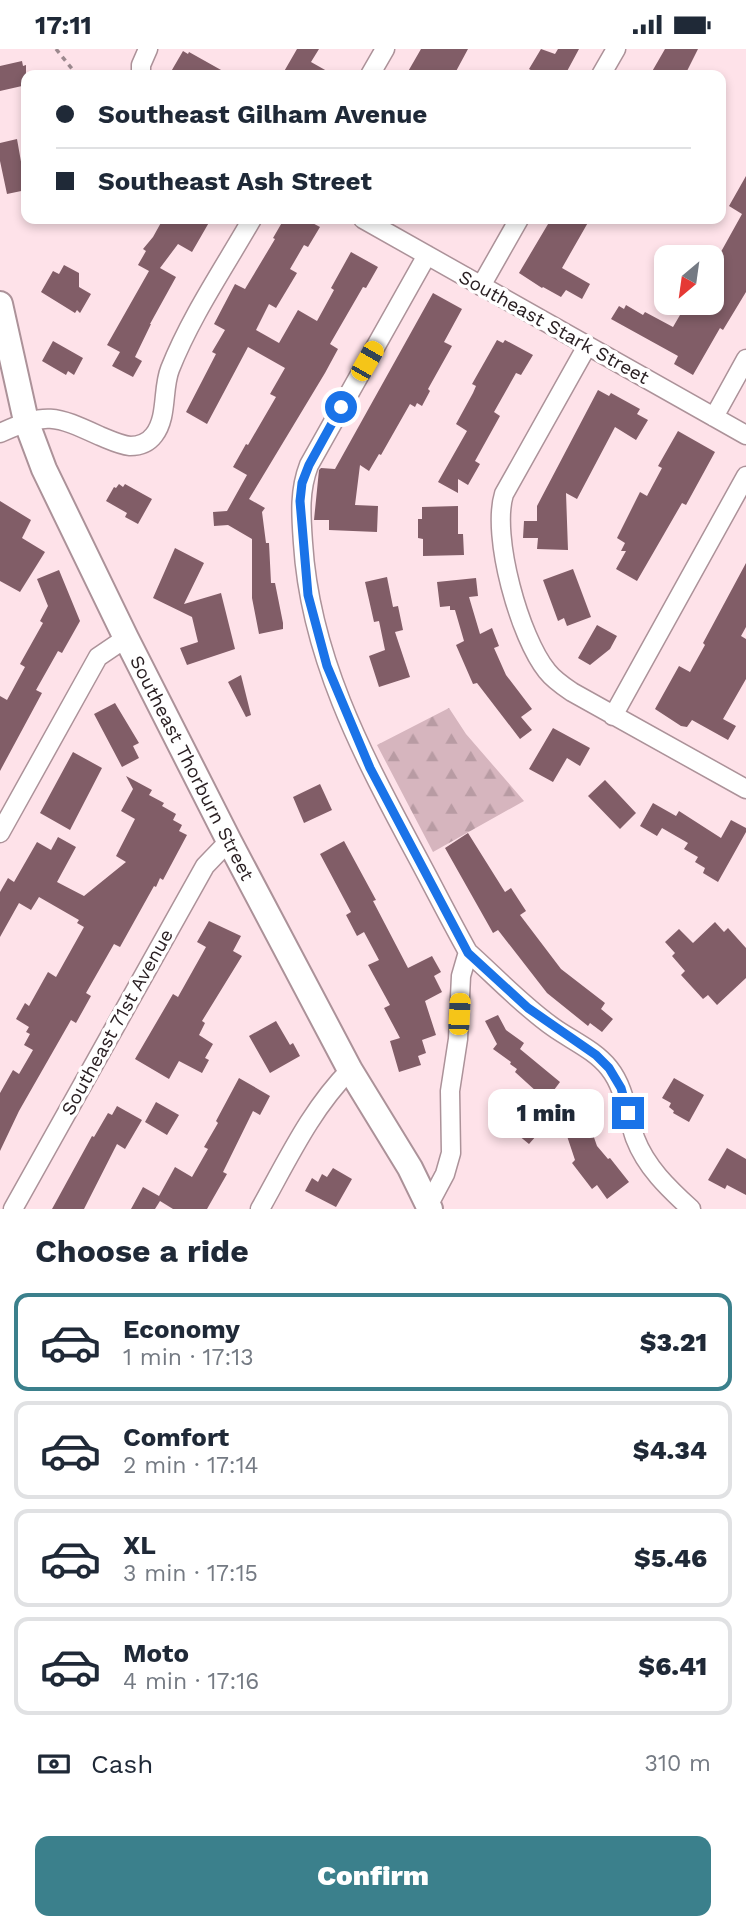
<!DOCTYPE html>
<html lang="en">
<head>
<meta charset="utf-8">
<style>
  :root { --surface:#fff; --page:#f6f6f7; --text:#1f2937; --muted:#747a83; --line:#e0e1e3; --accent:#3b808c }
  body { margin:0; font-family:"Work Sans",sans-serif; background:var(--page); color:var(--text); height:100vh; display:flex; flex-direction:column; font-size:26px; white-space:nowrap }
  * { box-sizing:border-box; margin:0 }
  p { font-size:23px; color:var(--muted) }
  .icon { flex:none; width:38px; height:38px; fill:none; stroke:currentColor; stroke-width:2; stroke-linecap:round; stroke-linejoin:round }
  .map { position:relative; height:1160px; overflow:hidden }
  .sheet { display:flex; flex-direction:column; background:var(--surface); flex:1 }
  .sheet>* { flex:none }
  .guide { position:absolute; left:21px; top:21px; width:705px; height:154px; border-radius:14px; box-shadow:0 4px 10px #0003; display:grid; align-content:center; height:154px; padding:0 35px; background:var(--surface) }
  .needle { width:46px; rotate:209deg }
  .buttons { position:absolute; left:654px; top:196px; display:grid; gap:14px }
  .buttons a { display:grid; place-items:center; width:70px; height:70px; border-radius:14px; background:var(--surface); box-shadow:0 4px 10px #0003; font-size:35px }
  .end { position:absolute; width:32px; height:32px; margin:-16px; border:9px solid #1a73e8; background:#fff; box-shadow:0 0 0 4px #fff }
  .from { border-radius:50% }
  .bubble { position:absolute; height:49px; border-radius:14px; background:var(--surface); box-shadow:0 4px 10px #0003; font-size:23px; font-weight:800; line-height:49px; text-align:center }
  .car { position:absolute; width:21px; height:42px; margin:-21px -10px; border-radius:9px; box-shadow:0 0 5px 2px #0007; background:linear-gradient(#f5c518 24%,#345 0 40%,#f5c518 0 76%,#345 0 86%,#f5c518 0) }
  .guide b { display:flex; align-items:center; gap:24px; height:66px; font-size:26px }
  .guide b+b { border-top:2px solid var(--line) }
  .guide i { width:18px; height:18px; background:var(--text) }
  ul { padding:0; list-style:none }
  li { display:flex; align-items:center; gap:21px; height:98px; margin:0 14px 10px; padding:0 21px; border:4px solid var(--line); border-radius:14px }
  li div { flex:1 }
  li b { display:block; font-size:26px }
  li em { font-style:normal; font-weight:800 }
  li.selected { border-color:var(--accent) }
  li>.icon { width:63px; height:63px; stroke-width:1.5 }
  h2 { padding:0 35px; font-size:32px; line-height:84px }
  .pay { display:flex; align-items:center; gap:18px; height:77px; padding:0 35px; font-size:26px }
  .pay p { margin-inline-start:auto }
  .action { display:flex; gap:14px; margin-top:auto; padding:14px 35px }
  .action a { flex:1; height:80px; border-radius:14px; background:var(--accent); color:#fff; font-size:28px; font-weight:800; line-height:80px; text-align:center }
  .status { display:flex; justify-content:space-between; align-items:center; height:49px; padding:0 35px; background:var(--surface); direction:ltr }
  .status svg { height:19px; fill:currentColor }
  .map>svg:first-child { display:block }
</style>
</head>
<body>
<div class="status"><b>17:11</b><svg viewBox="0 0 49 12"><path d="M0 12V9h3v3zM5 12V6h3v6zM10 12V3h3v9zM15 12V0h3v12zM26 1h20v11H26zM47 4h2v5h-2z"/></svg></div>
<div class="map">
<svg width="746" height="1160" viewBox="0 0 746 1160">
  <defs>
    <pattern id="forest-firs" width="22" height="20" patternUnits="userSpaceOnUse" patternTransform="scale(1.75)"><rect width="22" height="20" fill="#d6b5be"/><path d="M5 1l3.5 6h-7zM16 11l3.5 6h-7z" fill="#b89ba3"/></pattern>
  </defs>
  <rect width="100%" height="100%" fill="#fee2e9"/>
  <path fill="url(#forest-firs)" d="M449,659L466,685L524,752L433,803L377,696Z"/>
  <path fill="#815d67" d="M297,0H319L311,13L334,26H282Z
    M421,0H468L454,26H406Z
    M541,0L555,5L558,0H579L565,26H539L529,20Z
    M665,0H698L685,26H650Z
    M183,2L188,5L189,3L230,26H169Z
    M22,12L23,17L26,16V33L21,34L22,37L0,42V17Z
    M17,90L26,141L7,145L0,112V94Z
    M746,127V243L723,281L720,279L693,326L674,315L678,307L611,270L619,257L624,260L626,256L643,266L645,263L673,278L687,254H712V219L742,165L729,157Z
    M163,170H211L192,203L178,195L160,219L176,228L150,275H151L135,308L142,312L133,328L112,317L120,303L107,296L149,222L138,216L146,202L143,200L153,188Z
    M284,170H305L320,178L308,198L304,196L290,220L297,224L276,259L269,255L256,281L279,294L298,261L317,272L334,241L331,239L351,203L378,218L366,239L363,238L330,295L338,300L325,324L249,450L265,459L262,463L266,494H269L271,534H275L283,574V580L259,585L252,549V490L228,476L214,477L213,463L227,462L247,426L233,418L246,395L248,396L276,348L270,345L285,319L248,298L207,375L186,363L216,305L212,303L225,281L214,275L235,235L245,240L275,190L273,189Z
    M551,170H590L562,219L590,235L582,250L566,241L561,248L543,238L542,239L519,224Z
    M64,216L79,224V238L91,245L80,264L77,261L75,264L41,243L53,222L59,225Z
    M433,244L462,260L444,293L452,297L428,340L430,342L422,357L417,354L415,358L410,355L381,406L379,405L369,422L360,416L355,456L378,457L377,483L329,481V471H314L319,421L321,419L335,420Z
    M497,291L503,294L505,291L533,306L521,326L516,324L494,363L500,367L475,412L480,415L468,436L458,430V444L438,433L467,382L456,375L473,344L476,337L472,335Z
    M53,292L83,309L74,326L68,322L66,326L42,312Z
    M598,341L609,347L611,344L640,360L637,365L648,371L636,391L615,378L577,450L566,444L568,501L537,500L538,489H523L524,472H537V457Z
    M678,382L715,403L686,456L682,454L637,532L616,520L626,502H621L625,494L617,489L640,443L647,447L662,419L658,417Z
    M119,435L123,438L125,435L152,450L138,475L125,468L127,464L106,452L114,438L116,439Z
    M0,452L31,471L22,489L45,503L20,543L0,532Z
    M458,457V485H463L464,506L423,507V490L418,489V470H422V458Z
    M175,499L204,514L184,555L221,544L235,600L187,616L180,599L198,593L192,568L153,549Z
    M746,514V578L741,587L746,590V630L723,670L736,677L728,691L692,671L687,678L681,677L655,660L679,617L690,623L705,596L703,594Z
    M573,520L591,568L567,577L564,569L558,572L543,531Z
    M59,521L80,572L62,604L58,602L36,641L42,644L0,722V647L7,651L25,618L20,615L43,574L40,572L48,557L37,530Z
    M387,528L393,558L398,557L403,581L395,583L410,628L379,638L369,607L385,601L379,572L374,573L365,533Z
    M476,529L478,547L469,548L480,585L492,579L499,597L494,599L506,626L532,660L521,668L532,681L520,690L477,634L473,635L456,596L464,592L455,561H450V557L440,558L437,533Z
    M597,576L617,587L610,600L590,616L578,609Z
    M241,626L251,666L246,668L228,633Z
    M115,654L139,694L133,697L139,709L122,718L94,665Z
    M553,679L590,699L580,717L567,709L553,733L529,720Z
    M73,703L102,719L70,781L40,764Z
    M126,727L152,741L149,746L164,754L162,757L176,765L173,771L182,776L179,782L187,786L163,831L160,829L156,838L154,837L120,898L114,895L86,944L91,947L76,974L71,971L19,1062L0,1102V1044L13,1021L19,1025L33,1001L24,996L30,985L26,983L29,978L16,970L25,954L29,957L48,923L56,928L84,878L77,874L79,871L39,848L31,861L19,854L0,888V843L8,829L14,833L37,793L51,801L58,788L76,798L57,833L84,847L126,813L116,807L135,770L121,762L133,740Z
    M605,731L636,764L620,780L588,747Z
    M320,735L332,761L304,774L293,748Z
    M653,754L676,767L679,762L721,789L731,771L746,779V783L718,833L703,824L705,819L695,813L698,808L684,800L688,794L662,779L657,787L640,777Z
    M468,784L505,843L511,839L526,862L520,866L561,920L605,954L601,960L613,970L602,983L590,974L588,977L547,944L498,881L493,884L445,799Z
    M344,792L376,851L373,852L408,919L432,907L441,923L434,927L442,943L425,952L436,986L422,991L426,1004L418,1007L421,1016L399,1023L390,992L400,989L384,959L390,956L368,916L379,911L364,883L357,887L346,866L351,863L320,805Z
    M209,872L241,887L233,902L242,907L202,972L205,974L199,986L213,995L205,1009L209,1011L202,1024L179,1012L169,1030L135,1010L173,945L178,948L206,898L197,893Z
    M715,873L724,883L728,879L746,899V929L717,956L708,946L703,950L681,926L685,922L672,907L675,904L665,893L679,880L693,894Z
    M498,966L506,981L524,994L520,1000L560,1033L554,1041L567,1052L529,1095L518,1086L521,1082L517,1078L520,1075L515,1072L537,1043L515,1023L517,1020L510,1015L511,1013L493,1000L497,995L485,972Z
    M276,972L290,996L293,994L300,1007L270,1024L249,987Z
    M239,1029L270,1047L260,1066L253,1062L223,1123L227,1125L207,1160H173L160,1152L155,1160H131L143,1138L159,1147L175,1118L192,1128L208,1100L204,1098L218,1074L216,1072Z
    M674,1029L704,1046L689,1073L673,1064L674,1062L669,1058L671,1054L662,1049Z
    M156,1053L179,1066L167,1086L145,1073Z
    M117,1057L142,1071L125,1100L117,1095L84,1160H52L92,1087L94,1088L108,1064L112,1066Z
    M590,1077L597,1097L608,1110L610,1109L629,1133L607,1150L597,1136L592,1140L572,1114L575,1111L566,1084Z
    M727,1099L746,1110V1146L727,1136L725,1140L708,1131Z
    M333,1119L352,1130L336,1158L305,1142L312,1129L318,1133L322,1125L327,1128Z"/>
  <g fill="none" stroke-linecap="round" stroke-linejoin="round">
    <g stroke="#ac9299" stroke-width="21">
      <path id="street" d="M141,26V16L148,0
        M370,26L385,0
        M601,26L616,0
        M363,170L746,386
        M427,206L309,416C299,442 301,466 303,494C310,606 361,703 413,800C432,835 449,869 468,903L461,927L458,990L450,1042L451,1104L445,1125L428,1157
        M481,237L519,170
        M587,297L504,445C491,487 520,589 547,622C554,631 563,637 572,643L746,740
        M714,368L746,310
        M0,384C47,363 54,366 100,387C110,391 120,396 130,397C140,397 148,394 154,386C168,368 162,340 170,320C191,267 224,219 252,170
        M613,667L746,427
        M0,784L98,608L126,589
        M468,903C496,928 522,956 553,978C571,991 595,1001 609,1019C625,1039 627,1066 635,1089C646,1118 668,1139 691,1160
        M13,1160L205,817L229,792
        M260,1160C287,1112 311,1060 350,1021"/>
    </g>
    <g stroke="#ac9299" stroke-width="28">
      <path id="secondary" d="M0,255L26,372L44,420L126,589L229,792L350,1021L410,1119L430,1160"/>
    </g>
    <path stroke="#9c898e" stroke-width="3.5" stroke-dasharray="5 5" stroke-linecap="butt" d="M56,0L77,26"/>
    <use href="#street" stroke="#fff" stroke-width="18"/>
    <use href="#secondary" stroke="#fff" stroke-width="24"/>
  </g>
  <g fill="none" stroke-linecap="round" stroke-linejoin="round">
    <path stroke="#1a73e8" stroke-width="9" d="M341,358L309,416L302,434L300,452L308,546L327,617L370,719L468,904L528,959L596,1006L609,1019L621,1039L628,1064"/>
  </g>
  <g text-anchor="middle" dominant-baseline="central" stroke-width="7" stroke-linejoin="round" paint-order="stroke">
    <g font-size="19" fill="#2a2023" stroke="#fff">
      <text transform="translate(554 278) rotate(29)">Southeast Stark Street</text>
      <text transform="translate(192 719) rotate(63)">Southeast Thorburn Street</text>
      <text transform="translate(117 973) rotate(-61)">Southeast 71st Avenue</text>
    </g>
  </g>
</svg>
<div class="buttons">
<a><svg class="needle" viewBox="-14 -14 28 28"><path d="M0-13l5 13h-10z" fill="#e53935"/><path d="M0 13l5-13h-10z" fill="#747a83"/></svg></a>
</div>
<i class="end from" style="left:341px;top:358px"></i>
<i class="end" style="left:628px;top:1064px"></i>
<div class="bubble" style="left:488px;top:1040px;width:116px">1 min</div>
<i class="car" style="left:367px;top:312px;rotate:30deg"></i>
<i class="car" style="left:459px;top:965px;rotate:3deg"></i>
<div class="guide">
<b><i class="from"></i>Southeast Gilham Avenue</b>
<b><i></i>Southeast Ash Street</b>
</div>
</div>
<section class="sheet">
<h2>Choose a ride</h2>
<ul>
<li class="selected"><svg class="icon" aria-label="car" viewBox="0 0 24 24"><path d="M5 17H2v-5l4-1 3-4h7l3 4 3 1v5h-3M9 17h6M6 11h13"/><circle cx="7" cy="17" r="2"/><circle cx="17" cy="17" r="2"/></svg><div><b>Economy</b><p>1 min · 17:13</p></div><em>$3.21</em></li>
<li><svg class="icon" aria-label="car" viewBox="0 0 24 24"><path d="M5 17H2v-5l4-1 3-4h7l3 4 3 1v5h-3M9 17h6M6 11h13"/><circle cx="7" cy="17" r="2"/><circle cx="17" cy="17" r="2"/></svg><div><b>Comfort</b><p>2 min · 17:14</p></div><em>$4.34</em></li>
<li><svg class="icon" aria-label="car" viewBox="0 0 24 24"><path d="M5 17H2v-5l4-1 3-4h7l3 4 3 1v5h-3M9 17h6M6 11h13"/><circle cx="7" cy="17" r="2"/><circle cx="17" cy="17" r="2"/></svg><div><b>XL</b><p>3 min · 17:15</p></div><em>$5.46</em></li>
<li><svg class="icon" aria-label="car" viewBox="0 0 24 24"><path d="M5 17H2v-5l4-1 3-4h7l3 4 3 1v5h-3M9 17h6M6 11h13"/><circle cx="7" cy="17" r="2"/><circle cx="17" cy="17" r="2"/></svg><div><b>Moto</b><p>4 min · 17:16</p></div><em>$6.41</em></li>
</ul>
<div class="pay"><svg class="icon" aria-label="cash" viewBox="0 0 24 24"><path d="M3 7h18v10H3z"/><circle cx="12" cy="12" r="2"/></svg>Cash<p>310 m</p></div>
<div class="action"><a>Confirm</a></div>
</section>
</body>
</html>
